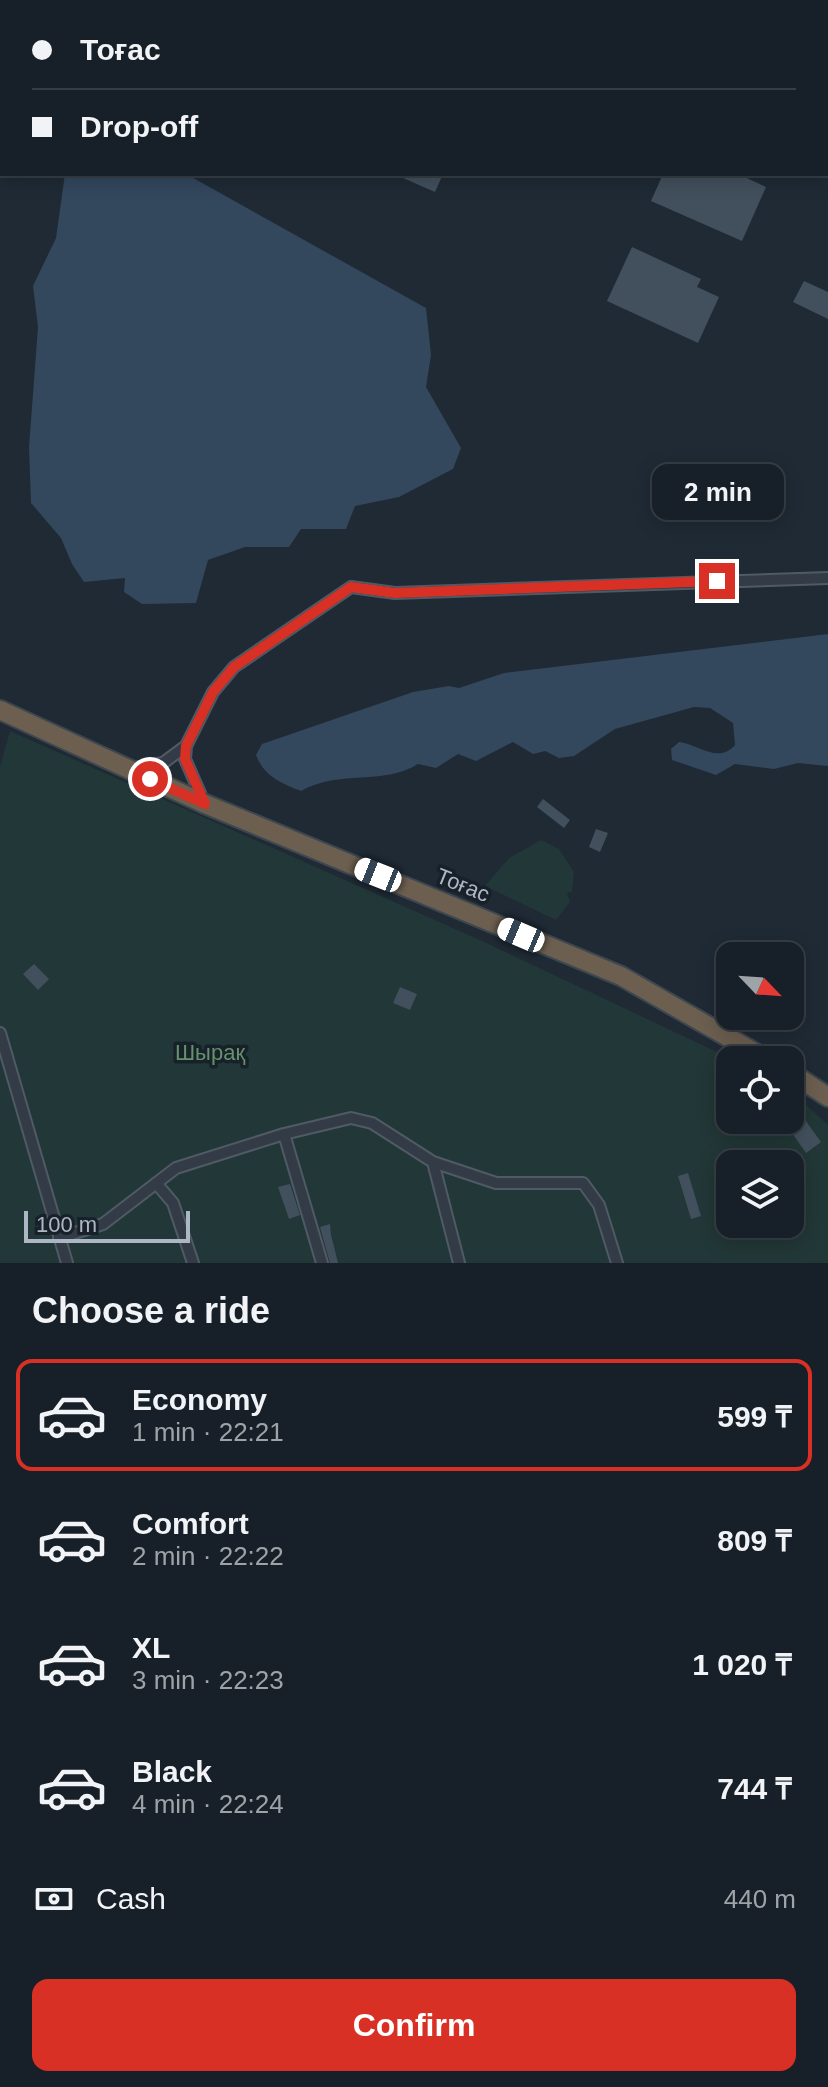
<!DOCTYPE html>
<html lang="en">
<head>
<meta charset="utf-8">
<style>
  :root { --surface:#172028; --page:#242d34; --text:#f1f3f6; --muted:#9ea3a8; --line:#363e45; --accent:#d93025 }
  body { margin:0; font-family:Helvetica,sans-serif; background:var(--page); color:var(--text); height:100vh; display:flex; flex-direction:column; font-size:30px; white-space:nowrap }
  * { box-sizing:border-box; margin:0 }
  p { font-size:26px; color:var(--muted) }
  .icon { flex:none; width:44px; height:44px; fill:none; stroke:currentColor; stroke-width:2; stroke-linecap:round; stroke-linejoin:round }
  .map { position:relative; height:1263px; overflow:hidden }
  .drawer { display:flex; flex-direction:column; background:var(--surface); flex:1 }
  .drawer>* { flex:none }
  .top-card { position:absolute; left:0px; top:0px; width:828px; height:176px; box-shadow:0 4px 20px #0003,0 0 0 2px var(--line); display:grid; align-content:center; height:176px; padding:0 32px; background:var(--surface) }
  .needle { width:52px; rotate:115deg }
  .tools { position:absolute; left:716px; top:942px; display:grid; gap:16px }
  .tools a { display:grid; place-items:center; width:88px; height:88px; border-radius:16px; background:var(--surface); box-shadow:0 4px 20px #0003,0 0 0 2px var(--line); font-size:40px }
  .scale { position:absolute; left:24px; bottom:20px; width:166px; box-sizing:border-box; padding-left:8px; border:4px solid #acb7c3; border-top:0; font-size:22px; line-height:28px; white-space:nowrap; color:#acb7c3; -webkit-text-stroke:6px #18212a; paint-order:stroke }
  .end { position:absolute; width:36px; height:36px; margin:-18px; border:10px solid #d93025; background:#fff; box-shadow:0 0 0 4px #fff }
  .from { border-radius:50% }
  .bubble { position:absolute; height:56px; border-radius:16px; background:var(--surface); box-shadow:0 4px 20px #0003,0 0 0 2px var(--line); font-size:26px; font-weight:600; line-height:56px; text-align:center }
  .car { position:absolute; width:24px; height:48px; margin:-24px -12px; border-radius:10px; box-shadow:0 0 6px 2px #0007; background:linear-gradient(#fff 24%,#345 0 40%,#fff 0 76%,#345 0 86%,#fff 0) }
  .top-card b { display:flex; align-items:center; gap:28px; height:76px; font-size:30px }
  .top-card b+b { border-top:2px solid var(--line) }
  .top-card i { width:20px; height:20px; background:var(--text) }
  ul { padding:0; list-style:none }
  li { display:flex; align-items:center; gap:24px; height:112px; margin:0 16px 12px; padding:0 16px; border:4px solid transparent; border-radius:16px }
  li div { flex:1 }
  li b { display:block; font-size:30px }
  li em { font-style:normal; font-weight:600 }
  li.on { border-color:var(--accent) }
  li>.icon { width:72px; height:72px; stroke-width:1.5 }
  h2 { padding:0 32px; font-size:36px; line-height:96px }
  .pay { display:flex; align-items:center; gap:20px; height:88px; padding:0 32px; font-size:30px }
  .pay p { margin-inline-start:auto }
  .button { display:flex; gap:16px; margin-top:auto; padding:16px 32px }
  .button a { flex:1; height:92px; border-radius:16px; background:var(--accent); color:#fff; font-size:32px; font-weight:600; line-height:92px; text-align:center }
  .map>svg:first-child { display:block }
</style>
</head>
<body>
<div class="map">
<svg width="828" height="1263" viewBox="0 0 828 1263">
  <rect width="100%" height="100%" fill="#1f2a35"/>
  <path fill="#223737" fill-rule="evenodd" d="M10,731L482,941L734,1060H730V1120H790V1090L828,1125V1263H0V767ZM730,1164H790V1224H730Z
    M541,840L559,849L574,872L572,892L567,893L570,902L556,920L485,886L509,858Z"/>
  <path fill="#33475d" d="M65,174H186L426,308L431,355L426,387L461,448L453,469L399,497L355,506L346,529H301L289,547H245L208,560L196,603L142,604L124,592L125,578L84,582L72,564L61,538L31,503L29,447L38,327L33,286L56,238Z
    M828,634V766L798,763L774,769L735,764L716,775L672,760L671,749L679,742C700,745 718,764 735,745L733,723L710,708L694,707L615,729L574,756L559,758L545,751L533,754L513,742L476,761L458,754L436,768L418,764C383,786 340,769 301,791C280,783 264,776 256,755L262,744L413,692L449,686L459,688L504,673Z"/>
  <path fill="#42505d" d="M394,174H443L435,192Z
    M663,174H738L766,187L742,241L651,201Z
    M632,247L701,279L697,287L719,297L698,343L607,301Z
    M804,281L828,292V319L793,302Z
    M543,799L570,820L564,828L537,807Z
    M596,829L608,833L600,852L589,847Z
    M34,964L49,979L38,990L23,974Z
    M400,987L417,994L410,1010L393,1003Z
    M790,1099L821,1142L806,1153L783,1120H790Z
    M688,1173L701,1216L691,1219L678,1176Z
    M290,1184L300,1215L289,1219L278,1187Z
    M330,1224L331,1235L338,1263H330L320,1227Z"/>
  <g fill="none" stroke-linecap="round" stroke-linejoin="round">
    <g stroke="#505a64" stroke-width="14">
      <path id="street" d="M130,769L163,763L186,746
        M203,800L185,759L186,746L213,692L234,667L351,587L395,593L828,578
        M0,1033L67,1263
        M284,1134L322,1263
        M433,1162L459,1263
        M156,1183L173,1203L193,1263
        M59,1238L103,1224L176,1168L284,1134L351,1118L372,1123L433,1162L496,1183H583L599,1205L617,1263"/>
    </g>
    <g stroke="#3d4750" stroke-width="22">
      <path id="highway" d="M0,710L205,804L621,976L768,1060
        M790,1072L828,1097"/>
    </g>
    <use href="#street" stroke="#333c46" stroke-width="10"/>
    <use href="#highway" stroke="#6c5f50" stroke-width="18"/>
  </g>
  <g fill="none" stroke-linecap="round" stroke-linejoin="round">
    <path stroke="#d93025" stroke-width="10" d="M150,779L205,804L185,759L186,746L213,692L234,667L351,587L395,593L717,581"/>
  </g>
  <g text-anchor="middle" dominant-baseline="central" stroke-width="7" stroke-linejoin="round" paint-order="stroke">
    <g font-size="22" fill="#acb7c3" stroke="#18212a">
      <text transform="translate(463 885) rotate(22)">Тоғас</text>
    </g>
    <g font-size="22" fill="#65926c" stroke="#18212a">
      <text x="210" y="1052">Шырақ</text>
    </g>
  </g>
</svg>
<div class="tools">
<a><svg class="needle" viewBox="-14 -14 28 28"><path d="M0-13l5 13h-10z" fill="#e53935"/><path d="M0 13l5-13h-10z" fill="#9ea3a8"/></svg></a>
<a><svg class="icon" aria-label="locate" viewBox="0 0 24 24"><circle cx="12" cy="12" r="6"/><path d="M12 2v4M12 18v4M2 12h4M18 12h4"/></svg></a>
<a><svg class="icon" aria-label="layers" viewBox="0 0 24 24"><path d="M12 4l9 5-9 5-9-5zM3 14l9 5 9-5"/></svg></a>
</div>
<div class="scale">100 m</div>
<i class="end from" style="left:150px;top:779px"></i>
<i class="end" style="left:717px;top:581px"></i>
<div class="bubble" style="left:652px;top:464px;width:132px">2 min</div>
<i class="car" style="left:378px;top:875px;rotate:292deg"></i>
<i class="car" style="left:521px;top:935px;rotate:293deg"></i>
<div class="top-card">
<b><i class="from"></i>Тоғас</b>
<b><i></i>Drop-off</b>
</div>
</div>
<section class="drawer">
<h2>Choose a ride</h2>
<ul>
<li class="on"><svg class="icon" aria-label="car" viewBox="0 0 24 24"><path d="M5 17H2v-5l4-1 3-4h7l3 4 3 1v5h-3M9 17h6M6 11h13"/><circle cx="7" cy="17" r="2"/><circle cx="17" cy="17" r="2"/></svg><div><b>Economy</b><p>1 min · 22:21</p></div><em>599 ₸</em></li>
<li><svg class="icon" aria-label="car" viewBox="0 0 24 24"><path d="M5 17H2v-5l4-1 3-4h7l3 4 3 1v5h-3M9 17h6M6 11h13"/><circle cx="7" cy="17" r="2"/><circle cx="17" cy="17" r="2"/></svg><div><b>Comfort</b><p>2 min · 22:22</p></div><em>809 ₸</em></li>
<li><svg class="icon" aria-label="car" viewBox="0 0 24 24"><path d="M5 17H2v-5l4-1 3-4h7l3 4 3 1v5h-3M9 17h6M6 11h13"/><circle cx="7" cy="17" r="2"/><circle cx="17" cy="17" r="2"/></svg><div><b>XL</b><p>3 min · 22:23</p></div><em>1 020 ₸</em></li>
<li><svg class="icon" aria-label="car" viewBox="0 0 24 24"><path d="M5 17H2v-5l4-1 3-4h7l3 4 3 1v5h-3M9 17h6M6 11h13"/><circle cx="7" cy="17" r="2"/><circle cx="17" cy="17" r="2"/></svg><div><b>Black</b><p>4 min · 22:24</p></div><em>744 ₸</em></li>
</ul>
<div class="pay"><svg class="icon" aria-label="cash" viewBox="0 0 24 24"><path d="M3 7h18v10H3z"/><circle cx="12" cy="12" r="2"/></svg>Cash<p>440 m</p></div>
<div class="button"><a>Confirm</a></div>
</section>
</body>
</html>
